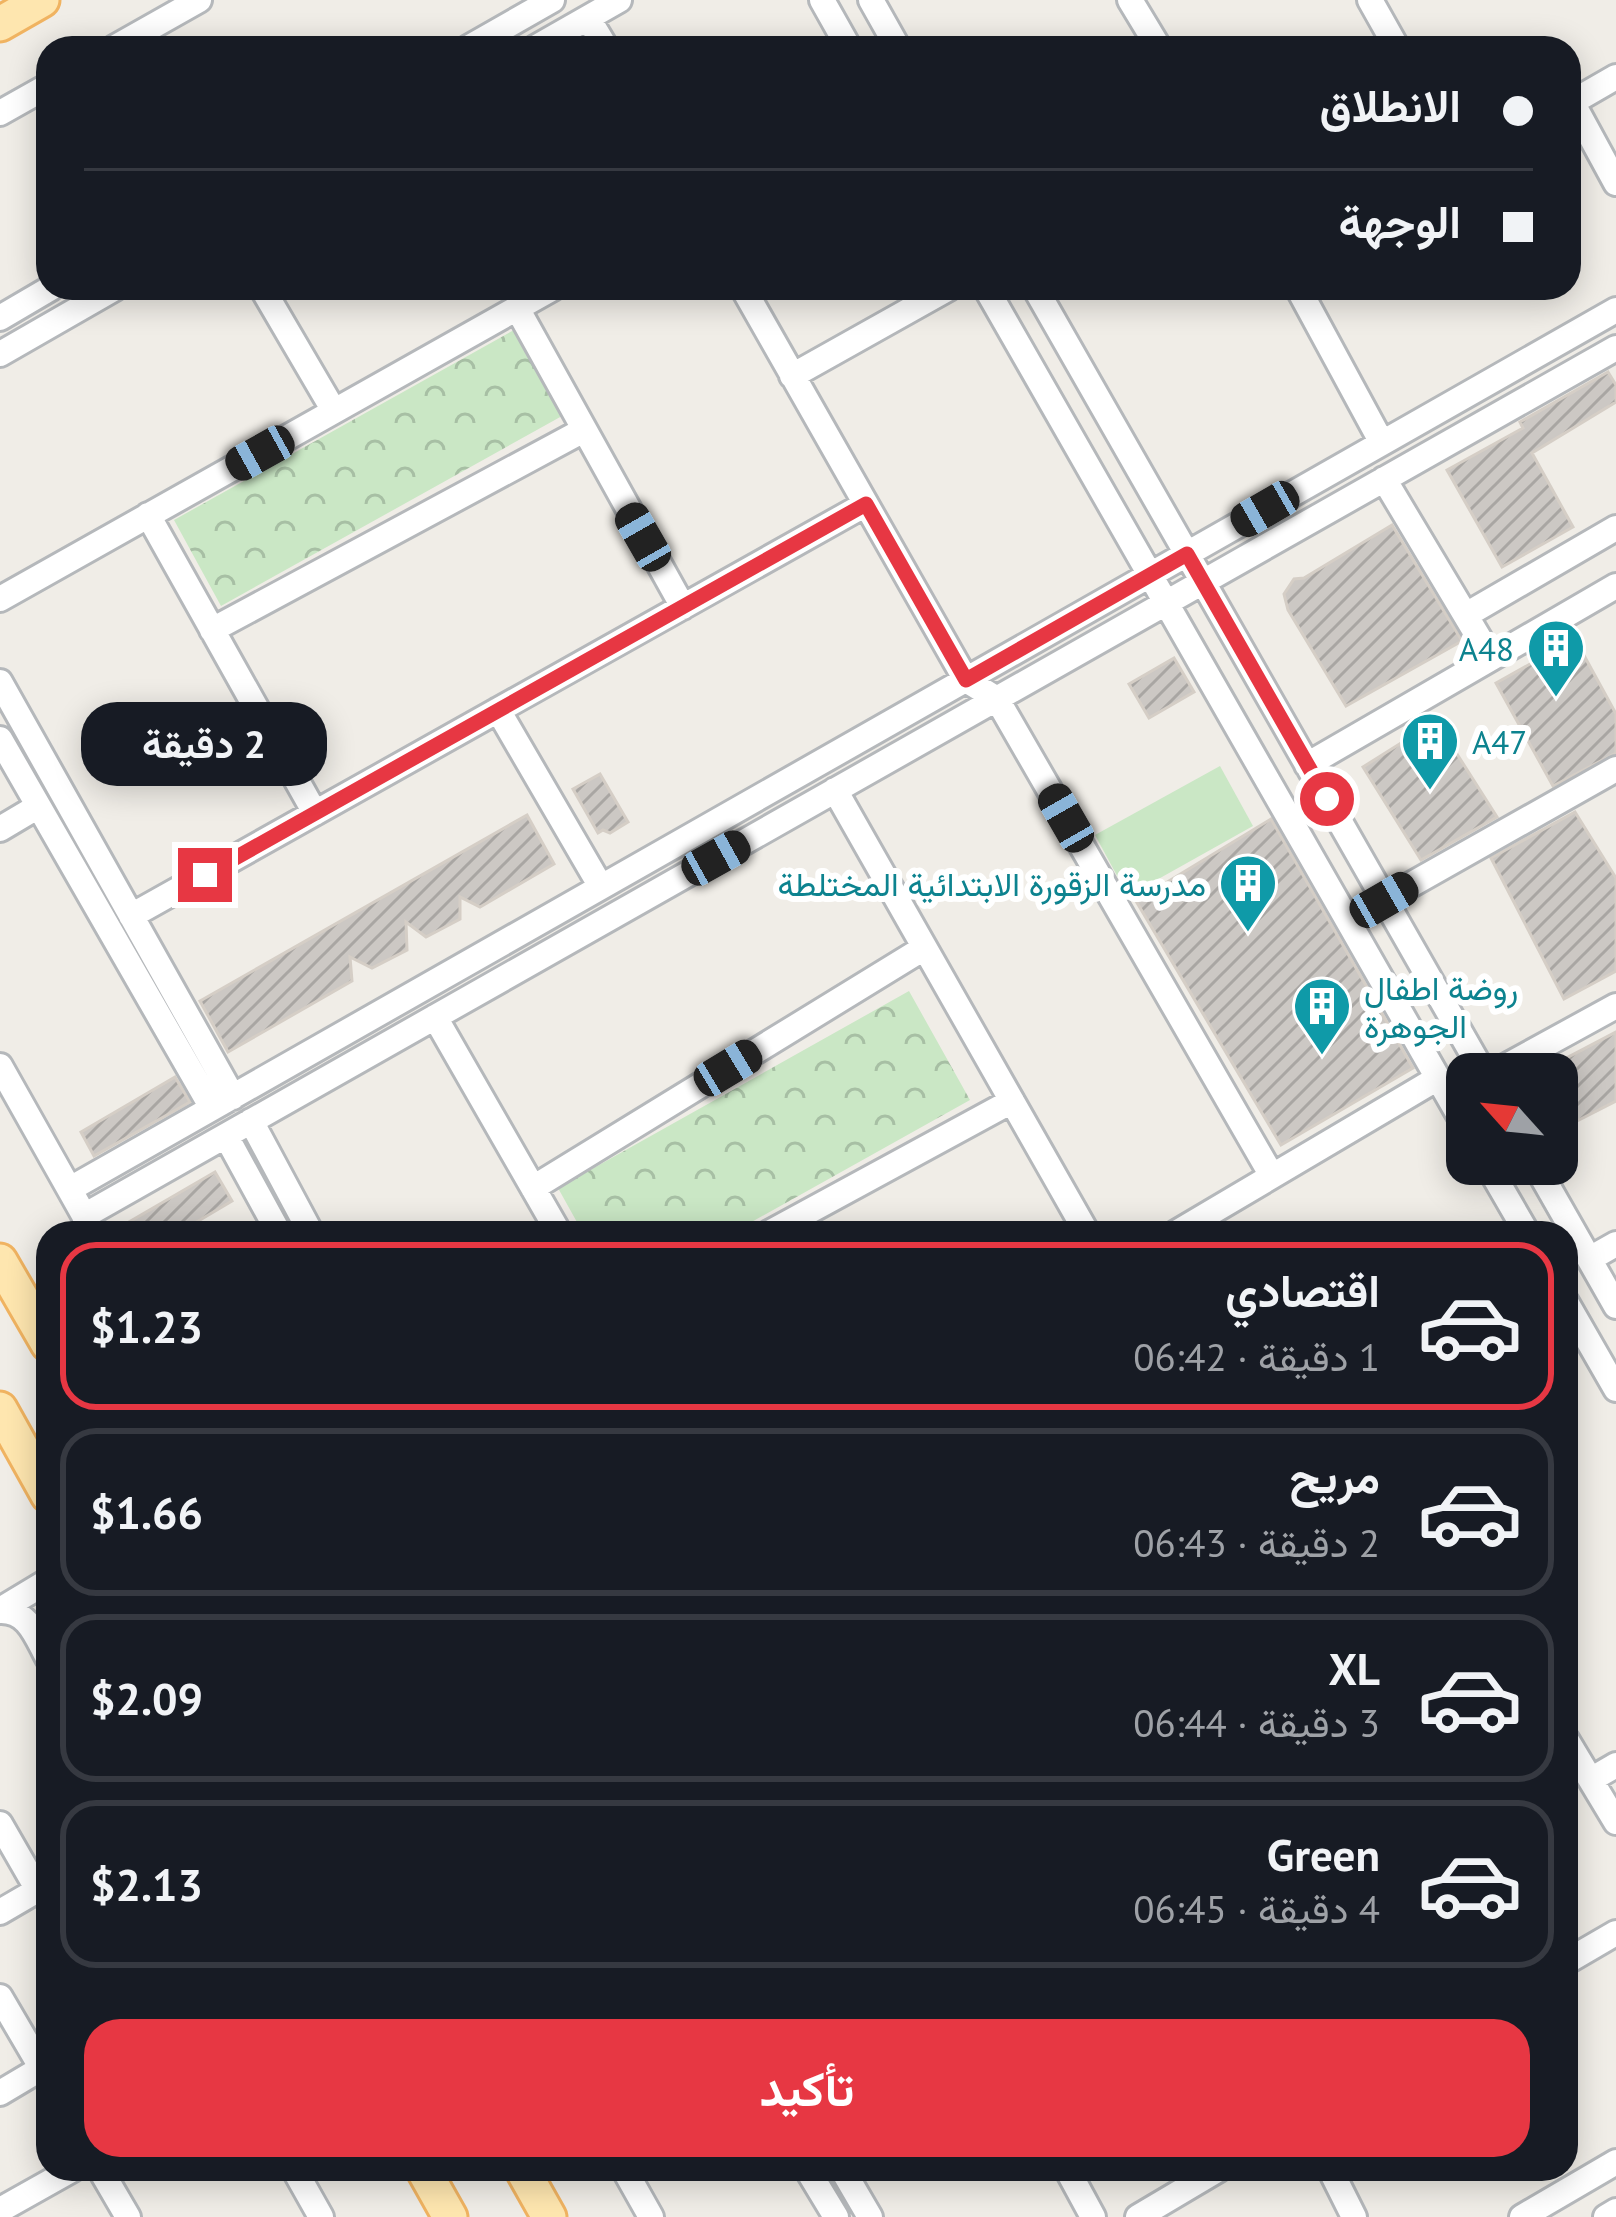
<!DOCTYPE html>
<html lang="ar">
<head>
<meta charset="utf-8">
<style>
  :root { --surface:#171b24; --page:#242831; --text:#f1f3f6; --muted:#9ea1a6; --line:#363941; --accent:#e73743 }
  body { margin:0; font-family:"PT Sans",Vazirmatn,sans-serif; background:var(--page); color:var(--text); direction:rtl; height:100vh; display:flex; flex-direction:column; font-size:45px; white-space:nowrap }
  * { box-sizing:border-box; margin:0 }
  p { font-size:39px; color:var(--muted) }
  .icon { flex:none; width:66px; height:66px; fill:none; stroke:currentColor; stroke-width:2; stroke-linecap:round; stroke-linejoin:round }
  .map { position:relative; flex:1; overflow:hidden; direction:ltr }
  .panel { position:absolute; left:36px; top:1221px; width:1542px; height:960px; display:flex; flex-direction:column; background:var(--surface); border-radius:36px; box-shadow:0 6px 30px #0003; direction:rtl }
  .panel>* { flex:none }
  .hud { position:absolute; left:36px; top:36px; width:1545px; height:264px; border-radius:36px; box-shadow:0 6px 30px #0003; direction:rtl; display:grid; align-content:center; height:264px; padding:0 48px; background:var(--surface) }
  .needle { width:78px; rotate:297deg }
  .controls { position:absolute; left:1446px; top:1053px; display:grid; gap:24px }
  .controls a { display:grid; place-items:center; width:132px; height:132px; border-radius:24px; background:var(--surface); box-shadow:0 6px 30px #0003; font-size:60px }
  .end { position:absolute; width:54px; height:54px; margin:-27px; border:15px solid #e73743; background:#fff; box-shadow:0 0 0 6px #fff }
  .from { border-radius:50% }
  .bubble { position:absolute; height:84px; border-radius:36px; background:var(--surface); box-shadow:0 6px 30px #0003; font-size:39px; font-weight:700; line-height:84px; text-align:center; direction:rtl }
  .car { position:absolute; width:36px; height:72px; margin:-36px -18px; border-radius:15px; box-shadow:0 0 9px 3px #0007; background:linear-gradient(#222 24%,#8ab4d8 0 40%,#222 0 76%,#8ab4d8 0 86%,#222 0) }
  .hud b { display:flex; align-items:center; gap:42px; height:114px; font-size:45px }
  .hud b+b { border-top:3px solid var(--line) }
  .hud i { width:30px; height:30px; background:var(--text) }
  ul { padding:21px 0 0; list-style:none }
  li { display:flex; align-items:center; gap:36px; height:168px; margin:0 24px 18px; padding:0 24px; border:6px solid var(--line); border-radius:36px }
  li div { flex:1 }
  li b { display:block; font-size:45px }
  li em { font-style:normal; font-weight:700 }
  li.on { border-color:var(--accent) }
  li>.icon { width:108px; height:108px; stroke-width:1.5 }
  .button { display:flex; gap:24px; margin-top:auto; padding:24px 48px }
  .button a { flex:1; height:138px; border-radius:36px; background:var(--accent); color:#fff; font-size:48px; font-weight:700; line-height:138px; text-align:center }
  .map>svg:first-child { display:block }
</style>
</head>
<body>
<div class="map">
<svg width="1616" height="2217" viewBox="0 0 1616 2217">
  <defs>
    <pattern id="forest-crowns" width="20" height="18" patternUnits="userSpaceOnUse" patternTransform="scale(3)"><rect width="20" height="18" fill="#cae7c5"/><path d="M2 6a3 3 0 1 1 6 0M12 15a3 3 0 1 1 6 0" fill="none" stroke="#a7bfa4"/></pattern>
    <pattern id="building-hatch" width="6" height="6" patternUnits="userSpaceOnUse" patternTransform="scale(3)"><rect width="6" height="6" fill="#ccc8c4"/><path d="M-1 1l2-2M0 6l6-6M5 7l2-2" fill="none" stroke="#a9a6a3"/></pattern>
  </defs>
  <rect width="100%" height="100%" fill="#f0ede7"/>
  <path fill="url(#forest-crowns)" d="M514,330L562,416L221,606L174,520Z
    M909,991L970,1100L732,1233H583L558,1188Z"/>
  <path fill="#cae7c5" d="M1220,766L1253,826L1128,896L1095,835Z"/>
  <path fill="url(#building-hatch)" stroke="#d5cec6" stroke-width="3" d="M1608,372L1616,385V402L1532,453L1573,527L1502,567L1447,470L1523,428L1520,422Z
    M1392,525L1462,641L1346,706L1288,610L1284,594L1294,579L1304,578Z
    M1575,639L1616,714V753L1553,786L1496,683Z
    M1174,658L1194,692L1149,718L1129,684Z
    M1436,721L1497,817L1421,860L1363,767Z
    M600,774L628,822L610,833L603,830L598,833L573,789Z
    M1575,812L1616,878V971L1564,999L1491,858Z
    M527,815L554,864L480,907L460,897V919L426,937L406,922L407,950L372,968L350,957L352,981L228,1052L200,1001Z
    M1271,819L1413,1068L1281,1145L1136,901Z
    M1616,1032V1101L1571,1124L1557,1097V1063Z
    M175,1077L190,1102L94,1156L81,1132Z
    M215,1172L232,1201L178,1233H110Z"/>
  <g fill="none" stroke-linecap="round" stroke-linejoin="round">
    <g stroke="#b5b8bb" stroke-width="30">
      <path id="minor" d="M822,0L849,48
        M871,0L898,48
        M1130,0L1159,48
        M1370,0L1397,48
        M588,18L606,48
        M114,48L199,0
        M468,48L552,0
        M535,48L619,0
        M1572,102L1616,183
        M1569,104L1616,77
        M0,113L48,86
        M262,288L334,411
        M743,288L966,680L997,699L1272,1176
        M986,288L1467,1129
        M1035,288L1484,1074
        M1298,288L1382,443
        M517,308L683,607
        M0,318L51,288
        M0,354L115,288
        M792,376L949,288
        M1384,479L1491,658
        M148,515L315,813
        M0,599L553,288
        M1466,615L1616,528
        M212,630L582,431
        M0,682L233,1097
        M498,710L601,887
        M0,739L212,1108
        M1307,765L1616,586
        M835,790L1087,1233
        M0,829L37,807
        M1384,900L1616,769
        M131,916L866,504
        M435,1017L559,1233
        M0,1066L94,1233
        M1492,1074L1616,1006
        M251,1121L311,1233
        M226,1136L279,1233
        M1487,1164L1527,1233
        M1535,1164L1616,1306
        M533,1188L924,948
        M70,1189L1616,310
        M84,1216L1616,348
        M769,1233L1012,1101
        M1176,1233L1438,1078
        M1593,1257L1616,1244
        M1566,1302L1616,1389
        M0,1610L48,1581
        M0,1611C28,1610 36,1636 48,1658
        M1566,1739L1616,1822
        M1592,1779L1616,1765
        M0,1824L38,1890
        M0,1912L48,1884
        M1566,1962L1616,1933
        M0,1997L48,2079
        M0,2093L42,2068
        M100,2169L128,2217
        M294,2169L321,2217
        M624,2169L651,2217
        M807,2169L836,2217
        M842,2169L870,2217
        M1067,2169L1093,2217
        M1330,2169L1354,2217
        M0,2210L73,2169
        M1138,2217L1219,2169
        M1522,2217L1616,2162
        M1606,2217L1616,2211"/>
    </g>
    <g stroke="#f0b361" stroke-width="39">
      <path id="major" d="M0,24L42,0
        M0,1261L48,1344
        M0,1409L48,1495
        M423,2169L450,2217
        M522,2169L549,2217"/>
    </g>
    <use href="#minor" stroke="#fff" stroke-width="24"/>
    <use href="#major" stroke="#fee6af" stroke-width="33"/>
  </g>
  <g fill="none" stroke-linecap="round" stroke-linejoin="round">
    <path stroke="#e73743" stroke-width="15" d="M205,875L866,504L966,680L1187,554L1327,799"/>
  </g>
  <defs>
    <g id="building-pin" transform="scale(3)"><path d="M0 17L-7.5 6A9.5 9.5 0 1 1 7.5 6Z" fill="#0f9aa8" stroke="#fff"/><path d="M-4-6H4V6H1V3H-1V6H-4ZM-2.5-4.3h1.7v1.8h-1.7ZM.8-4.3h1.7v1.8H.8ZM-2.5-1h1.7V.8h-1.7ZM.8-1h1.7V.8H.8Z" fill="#fff"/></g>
  </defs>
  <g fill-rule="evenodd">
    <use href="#building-pin" x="1556" y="648"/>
    <use href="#building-pin" x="1430" y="741"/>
    <use href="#building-pin" x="1248" y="883"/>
    <use href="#building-pin" x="1322" y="1006"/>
  </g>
  <g text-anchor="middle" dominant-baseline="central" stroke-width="12" stroke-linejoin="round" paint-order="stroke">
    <g font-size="33" fill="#0d838f" stroke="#fff" text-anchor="end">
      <text x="1514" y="648">A48</text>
      <text x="1472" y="741" text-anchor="start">A47</text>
      <text x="1206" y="883">مدرسة الزقورة الابتدائية المختلطة</text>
      <text x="1364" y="987" text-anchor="start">روضة اطفال<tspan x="1364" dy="38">الجوهرة</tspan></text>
    </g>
  </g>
</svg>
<div class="controls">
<a><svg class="needle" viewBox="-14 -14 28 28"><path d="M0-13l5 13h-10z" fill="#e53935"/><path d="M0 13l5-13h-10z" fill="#9ea1a6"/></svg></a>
</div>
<i class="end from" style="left:1327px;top:799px"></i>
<i class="end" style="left:205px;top:875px"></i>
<div class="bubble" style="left:81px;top:702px;width:246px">2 دقيقة</div>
<i class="car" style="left:260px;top:453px;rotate:241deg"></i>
<i class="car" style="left:1265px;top:509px;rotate:240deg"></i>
<i class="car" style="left:643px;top:537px;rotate:330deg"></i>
<i class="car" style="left:1066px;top:818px;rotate:330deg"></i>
<i class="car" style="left:716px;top:858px;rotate:61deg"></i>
<i class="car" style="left:1384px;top:900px;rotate:60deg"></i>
<i class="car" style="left:728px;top:1068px;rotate:59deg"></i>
<div class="hud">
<b><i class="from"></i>الانطلاق</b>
<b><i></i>الوجهة</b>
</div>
<section class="panel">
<ul>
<li class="on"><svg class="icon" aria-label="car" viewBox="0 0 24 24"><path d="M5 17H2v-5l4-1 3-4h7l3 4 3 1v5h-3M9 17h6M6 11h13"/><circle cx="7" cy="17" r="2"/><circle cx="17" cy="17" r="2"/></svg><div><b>اقتصادي</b><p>1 دقيقة · 06:42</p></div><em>$1.23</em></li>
<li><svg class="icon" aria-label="car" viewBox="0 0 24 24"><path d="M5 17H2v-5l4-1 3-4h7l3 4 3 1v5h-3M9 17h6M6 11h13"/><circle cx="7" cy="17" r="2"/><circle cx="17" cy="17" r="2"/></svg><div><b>مريح</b><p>2 دقيقة · 06:43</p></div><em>$1.66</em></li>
<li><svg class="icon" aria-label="car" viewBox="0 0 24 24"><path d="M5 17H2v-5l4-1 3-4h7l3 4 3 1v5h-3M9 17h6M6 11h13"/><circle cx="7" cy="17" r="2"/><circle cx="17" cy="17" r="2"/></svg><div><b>XL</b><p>3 دقيقة · 06:44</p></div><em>$2.09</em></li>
<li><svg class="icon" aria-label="car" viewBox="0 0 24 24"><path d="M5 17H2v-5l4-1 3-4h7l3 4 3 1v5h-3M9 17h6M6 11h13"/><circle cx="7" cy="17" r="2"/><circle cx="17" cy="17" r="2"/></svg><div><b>Green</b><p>4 دقيقة · 06:45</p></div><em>$2.13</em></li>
</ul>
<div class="button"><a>تأكيد</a></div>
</section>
</div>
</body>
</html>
